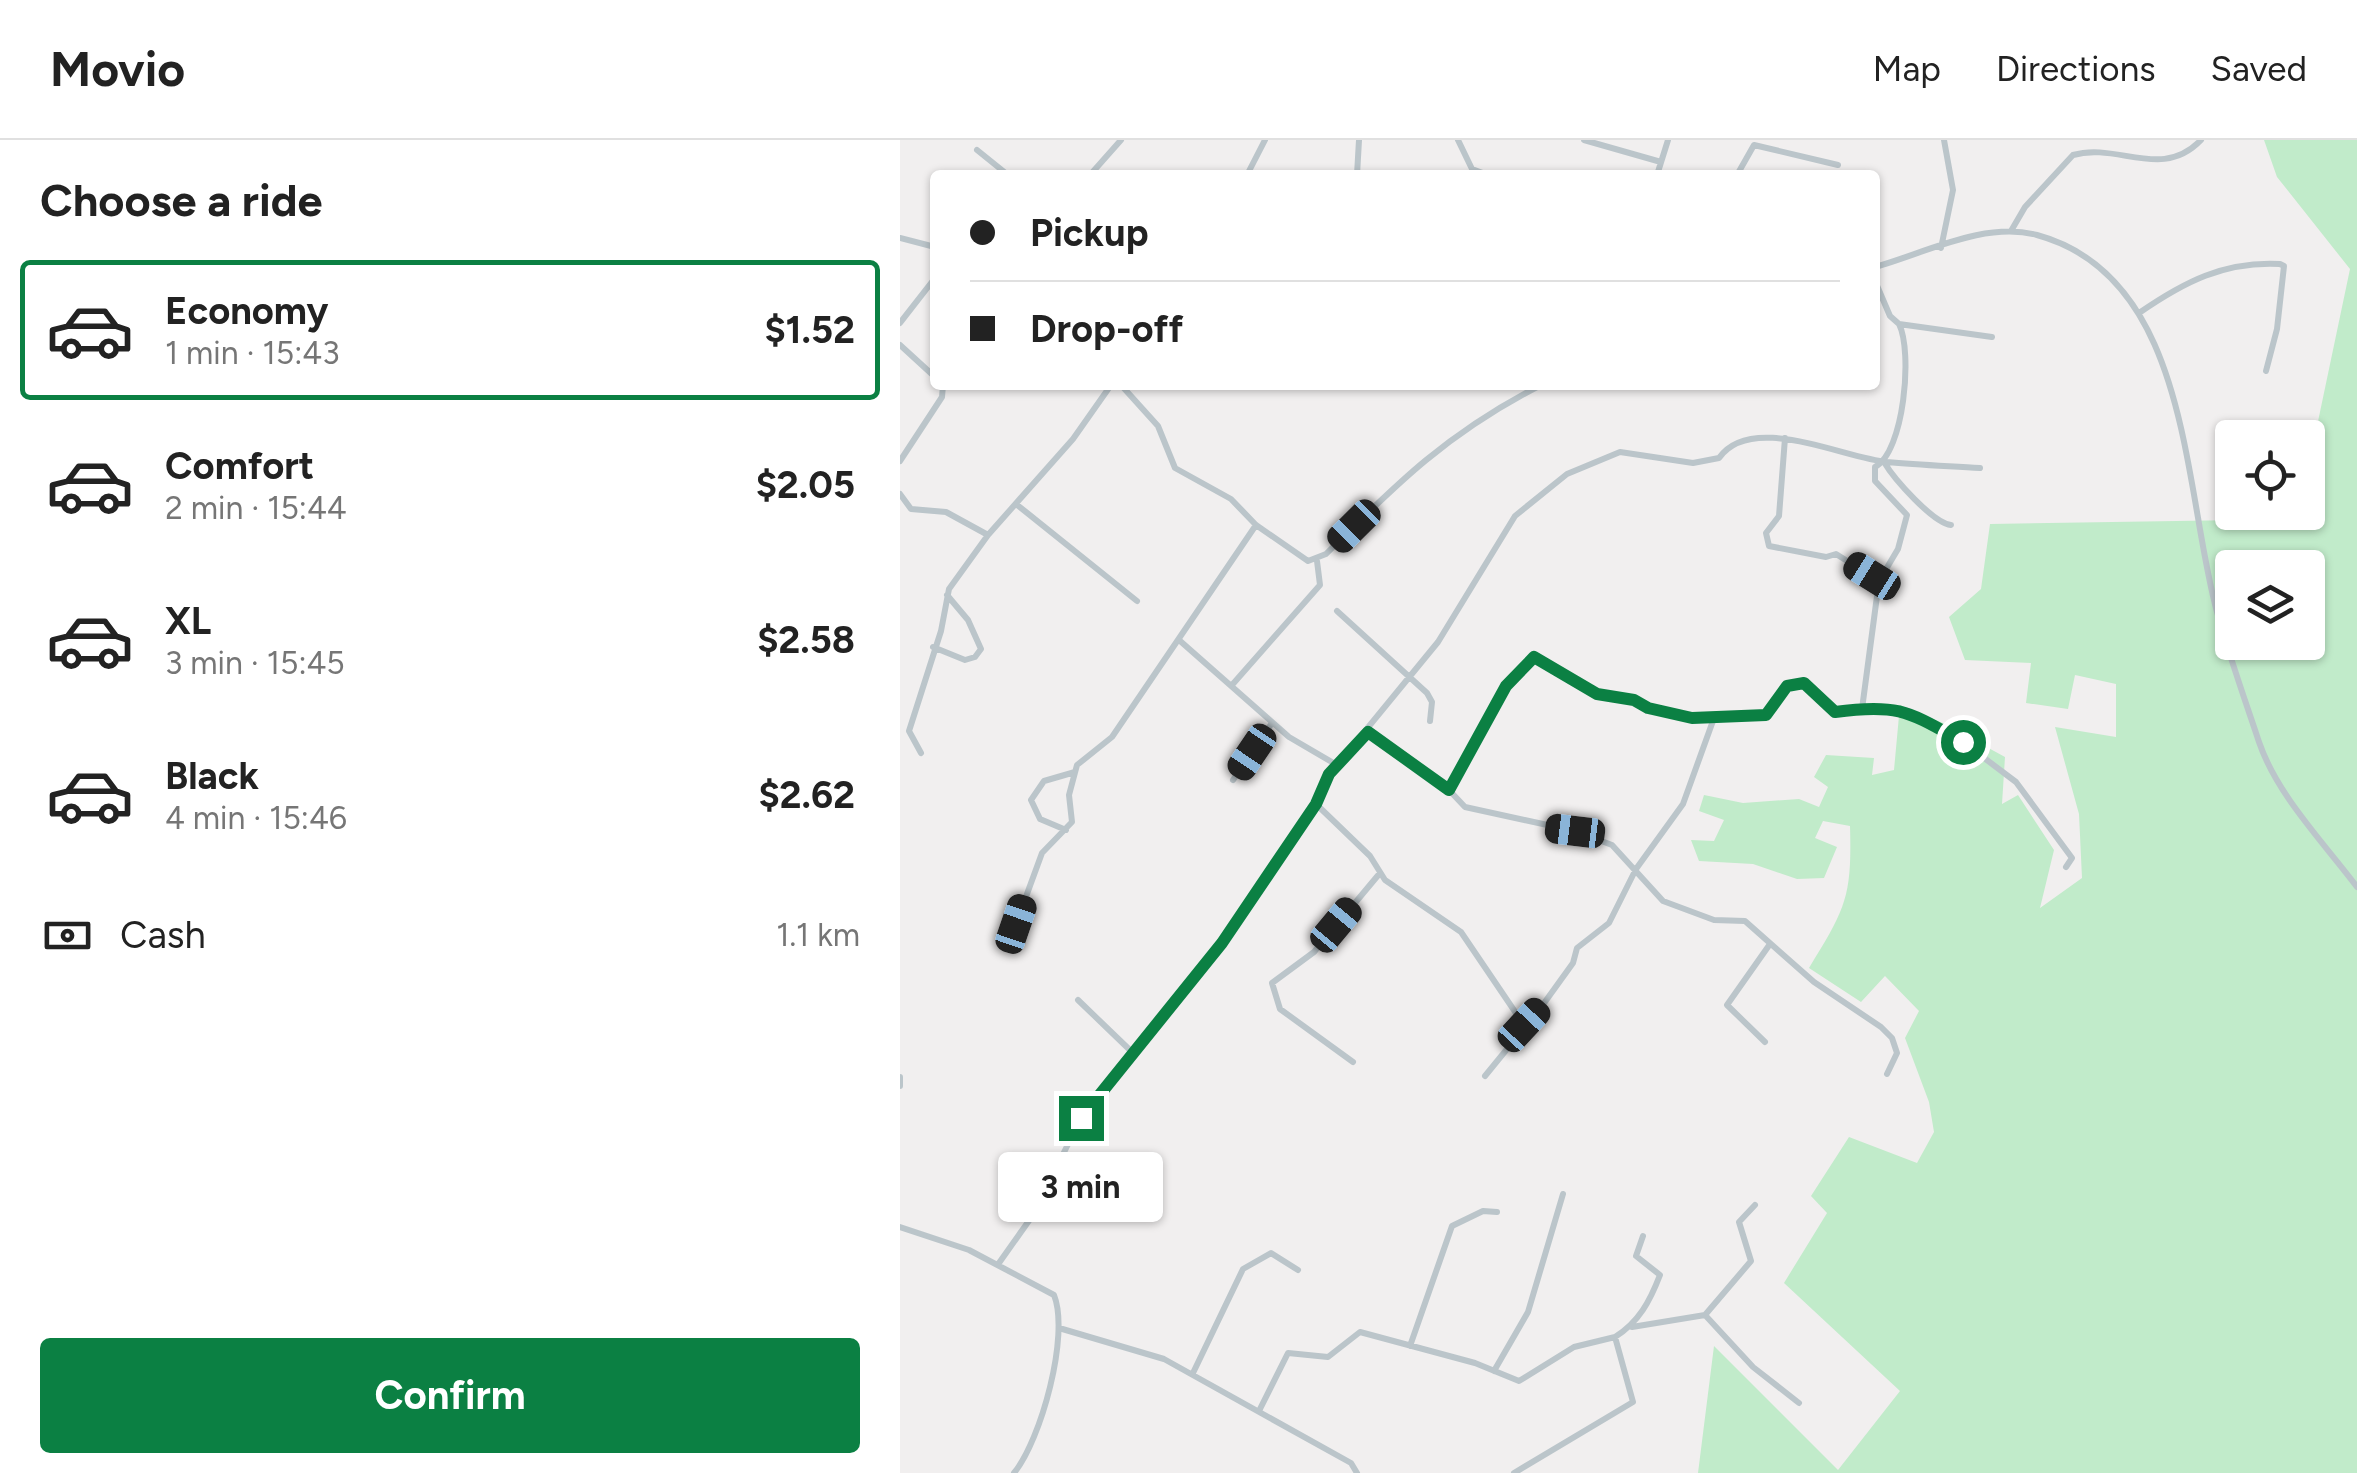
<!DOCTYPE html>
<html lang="en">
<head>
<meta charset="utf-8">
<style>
  :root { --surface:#fff; --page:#f6f6f6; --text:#222; --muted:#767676; --line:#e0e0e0; --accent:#0b8043 }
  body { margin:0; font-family:Figtree,sans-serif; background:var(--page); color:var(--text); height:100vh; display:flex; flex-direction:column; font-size:38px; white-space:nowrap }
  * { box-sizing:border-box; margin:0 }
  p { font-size:32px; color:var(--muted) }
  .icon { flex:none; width:55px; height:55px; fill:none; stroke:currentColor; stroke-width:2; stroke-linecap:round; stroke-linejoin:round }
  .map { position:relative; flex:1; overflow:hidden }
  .drawer { display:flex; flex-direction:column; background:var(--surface); width:900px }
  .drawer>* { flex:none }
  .hud { position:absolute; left:30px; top:30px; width:950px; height:220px; border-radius:10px; box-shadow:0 2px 8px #0004; display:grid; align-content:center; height:220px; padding:0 40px; background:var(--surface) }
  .fabs { position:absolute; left:1315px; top:280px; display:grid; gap:20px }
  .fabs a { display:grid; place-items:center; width:110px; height:110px; border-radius:10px; background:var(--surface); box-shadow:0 2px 8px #0004; font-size:50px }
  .end { position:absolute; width:45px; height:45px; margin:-22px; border:12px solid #0b8043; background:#fff; box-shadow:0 0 0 5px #fff }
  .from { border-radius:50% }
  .bubble { position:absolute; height:70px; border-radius:10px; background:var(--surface); box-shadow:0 2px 8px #0004; font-size:32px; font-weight:700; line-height:70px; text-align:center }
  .car { position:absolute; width:30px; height:60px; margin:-30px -15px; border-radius:12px; box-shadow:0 0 8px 2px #0007; background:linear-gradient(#222 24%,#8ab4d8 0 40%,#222 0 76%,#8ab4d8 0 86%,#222 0) }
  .hud b { display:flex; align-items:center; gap:35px; height:95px; font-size:38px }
  .hud b+b { border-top:2px solid var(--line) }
  .hud i { width:25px; height:25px; background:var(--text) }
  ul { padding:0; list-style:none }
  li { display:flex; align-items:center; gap:30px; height:140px; margin:0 20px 15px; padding:0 20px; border:5px solid transparent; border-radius:10px }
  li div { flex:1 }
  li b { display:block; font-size:38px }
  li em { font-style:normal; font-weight:700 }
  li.current { border-color:var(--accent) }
  li>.icon { width:90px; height:90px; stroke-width:1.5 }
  h2 { padding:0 40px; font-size:45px; line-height:120px }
  .pay { display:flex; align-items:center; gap:25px; height:110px; padding:0 40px; font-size:38px }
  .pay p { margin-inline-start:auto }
  .action { display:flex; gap:20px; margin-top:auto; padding:20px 40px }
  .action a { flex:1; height:115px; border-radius:10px; background:var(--accent); color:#fff; font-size:40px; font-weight:700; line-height:115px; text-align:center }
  header { display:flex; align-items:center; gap:60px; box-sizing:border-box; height:140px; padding:0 50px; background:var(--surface); border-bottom:2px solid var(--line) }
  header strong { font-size:48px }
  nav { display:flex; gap:55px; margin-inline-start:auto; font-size:35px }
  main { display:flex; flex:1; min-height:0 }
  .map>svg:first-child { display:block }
</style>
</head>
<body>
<header>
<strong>Movio</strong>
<nav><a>Map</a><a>Directions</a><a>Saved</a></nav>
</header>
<main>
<section class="drawer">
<h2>Choose a ride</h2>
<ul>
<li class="current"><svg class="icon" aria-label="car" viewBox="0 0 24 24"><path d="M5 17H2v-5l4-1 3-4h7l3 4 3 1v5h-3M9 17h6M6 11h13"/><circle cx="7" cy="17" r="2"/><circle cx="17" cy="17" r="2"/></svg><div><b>Economy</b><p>1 min · 15:43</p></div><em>$1.52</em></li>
<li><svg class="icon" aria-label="car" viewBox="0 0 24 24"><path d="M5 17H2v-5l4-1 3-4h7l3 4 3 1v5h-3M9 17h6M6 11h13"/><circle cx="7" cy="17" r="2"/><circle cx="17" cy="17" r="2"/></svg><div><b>Comfort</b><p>2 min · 15:44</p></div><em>$2.05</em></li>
<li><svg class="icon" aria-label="car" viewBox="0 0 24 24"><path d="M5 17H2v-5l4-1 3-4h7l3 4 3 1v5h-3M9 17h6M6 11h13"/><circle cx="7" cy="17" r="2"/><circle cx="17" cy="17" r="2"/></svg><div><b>XL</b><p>3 min · 15:45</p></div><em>$2.58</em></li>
<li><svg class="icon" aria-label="car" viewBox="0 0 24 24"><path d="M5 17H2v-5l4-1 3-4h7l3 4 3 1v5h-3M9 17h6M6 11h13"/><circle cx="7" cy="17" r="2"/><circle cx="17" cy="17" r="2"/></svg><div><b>Black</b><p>4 min · 15:46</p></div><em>$2.62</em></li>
</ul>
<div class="pay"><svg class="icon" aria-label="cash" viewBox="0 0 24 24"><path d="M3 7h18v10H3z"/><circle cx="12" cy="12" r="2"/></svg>Cash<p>1.1 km</p></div>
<div class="action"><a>Confirm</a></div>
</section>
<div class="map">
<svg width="1457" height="1333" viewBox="0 0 1457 1333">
  <rect width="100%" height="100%" fill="#f1efef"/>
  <path fill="#c1ebca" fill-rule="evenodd" d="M1364,0H1457V1333H798L814,1206L938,1330L1000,1251L884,1143L927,1073L911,1056L949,997L1017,1023L1034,992L1029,962L1005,898L1019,871L985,836L961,862L909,828C946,768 952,757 950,686L923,681L915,698L937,707L924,738L897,739L853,724L799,721L791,700L814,701L824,680L799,671L804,655L843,663L899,659L919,667L928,647L914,637L926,615L974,618L972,635L994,630L1000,565L1050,586L1041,608L1050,616L1061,593L1105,617L1102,664L1118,655L1154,710L1140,768L1182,738L1179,674L1155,587L1216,597V544L1175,535L1168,569L1126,563L1131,523L1065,520L1049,477L1081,449L1090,384L1396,379L1398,373L1408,372V329L1450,129L1377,37ZM1332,428H1408V502H1332Z"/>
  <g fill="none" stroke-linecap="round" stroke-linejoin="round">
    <path stroke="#bbc5ca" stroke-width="6" d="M558,0L572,29L588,35
      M684,0L761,22
      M77,10L108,35
      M190,35L221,0
      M347,35L365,0
      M457,35L459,0
      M757,35L768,0
      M837,35L854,5L938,25
      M1111,91L1125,67L1173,15C1218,2 1262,41 1301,0
      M0,98L35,107
      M1041,108L1053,50L1044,0
      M975,127C1025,113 1085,81 1137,95C1291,137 1283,349 1317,472C1329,515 1345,560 1359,602C1377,655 1424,703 1457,747
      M975,141L990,176L999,184L1092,197
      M1239,173C1284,142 1324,121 1380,124L1384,126L1377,189L1366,231
      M0,183L35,138
      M0,205L35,237
      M221,245L258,286L275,328L331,359L356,385L408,421L426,414C498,342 549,292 641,245
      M885,298L879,376L866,393L869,406L926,417L936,414L979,441
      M0,321L42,257L43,245
      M984,322C994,339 1033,383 1051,385
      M0,354L11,369L46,372L88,395
      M116,364L237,461
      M437,471L527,553L532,562L530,581
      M279,500L389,597L437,625
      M33,507L65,520L75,517L81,509L68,480L47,455
      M332,545L420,445L417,421
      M962,569L979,441L998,409L1007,375L975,341V327C1004,312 1013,212 999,184
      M468,592L549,650L565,667L675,691L712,705L763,761L814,780L845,781L914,842L981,887L992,898L997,913L987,934
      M21,613L9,591L41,491L49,449L88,395L173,299L211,245
      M333,640L372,583
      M549,650C571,615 599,535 634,517L697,554L734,559L748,568L791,578L866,575L887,546L905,543L935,572L980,567L1008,571L1063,602L1116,642L1172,718L1166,727
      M416,664L470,716L485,740L561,792L624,885
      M166,690L140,679L131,660L144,641L175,632
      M116,784L142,713L172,682L169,655L177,625L212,597L356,385
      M178,860L233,913
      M865,902L827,865L870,804
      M453,922L380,869L372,843L414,812L480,733
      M585,936L642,866L673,823L677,808L709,783L736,729L783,664L814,578
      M0,937V946
      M0,1087L69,1110L154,1155C170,1195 141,1300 114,1333
      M99,1123L133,1075L181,978L323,803L416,664L429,635L538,502L615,376L667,334L720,312L793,323L819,318C851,272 944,318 987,322C1018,325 1049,326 1080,328
      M805,1175L853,1227L899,1263
      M732,1187L805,1175L851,1121L839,1082L855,1065
      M159,1188L264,1219L451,1323L457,1333
      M510,1206L552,1086L583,1071L597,1072
      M594,1231L628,1172L663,1054
      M293,1233L343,1129L371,1113L398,1130
      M360,1269L388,1213L428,1217L460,1192L575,1223L619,1241L674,1207L715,1197
      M614,1333L733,1262L715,1197C739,1182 750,1161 760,1135L736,1116L743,1096"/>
  </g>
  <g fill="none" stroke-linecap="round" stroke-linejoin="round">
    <path stroke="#0b8043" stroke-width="12" d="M181,978L322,803L416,664L429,634L468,592L549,650L606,546L634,517L697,554L734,560L748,568L792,578L866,575L887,546L904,543L935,572C999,563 1009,572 1063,602"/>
  </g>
</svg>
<div class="fabs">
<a><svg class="icon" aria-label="locate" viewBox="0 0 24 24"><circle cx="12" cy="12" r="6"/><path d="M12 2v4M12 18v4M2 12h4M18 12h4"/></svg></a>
<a><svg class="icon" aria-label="layers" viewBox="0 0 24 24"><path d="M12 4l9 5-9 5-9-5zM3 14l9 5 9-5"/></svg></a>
</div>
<i class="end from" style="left:1063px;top:602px"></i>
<i class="end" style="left:181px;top:978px"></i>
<div class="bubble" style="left:98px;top:1012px;width:165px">3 min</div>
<i class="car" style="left:454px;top:386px;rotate:225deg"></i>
<i class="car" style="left:972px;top:436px;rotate:302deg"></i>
<i class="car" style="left:352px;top:612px;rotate:214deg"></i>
<i class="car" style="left:675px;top:691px;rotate:277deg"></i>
<i class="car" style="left:116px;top:784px;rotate:19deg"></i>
<i class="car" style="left:436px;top:785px;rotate:40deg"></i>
<i class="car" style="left:624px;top:885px;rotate:43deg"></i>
<div class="hud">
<b><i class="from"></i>Pickup</b>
<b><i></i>Drop-off</b>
</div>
</div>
</main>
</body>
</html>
